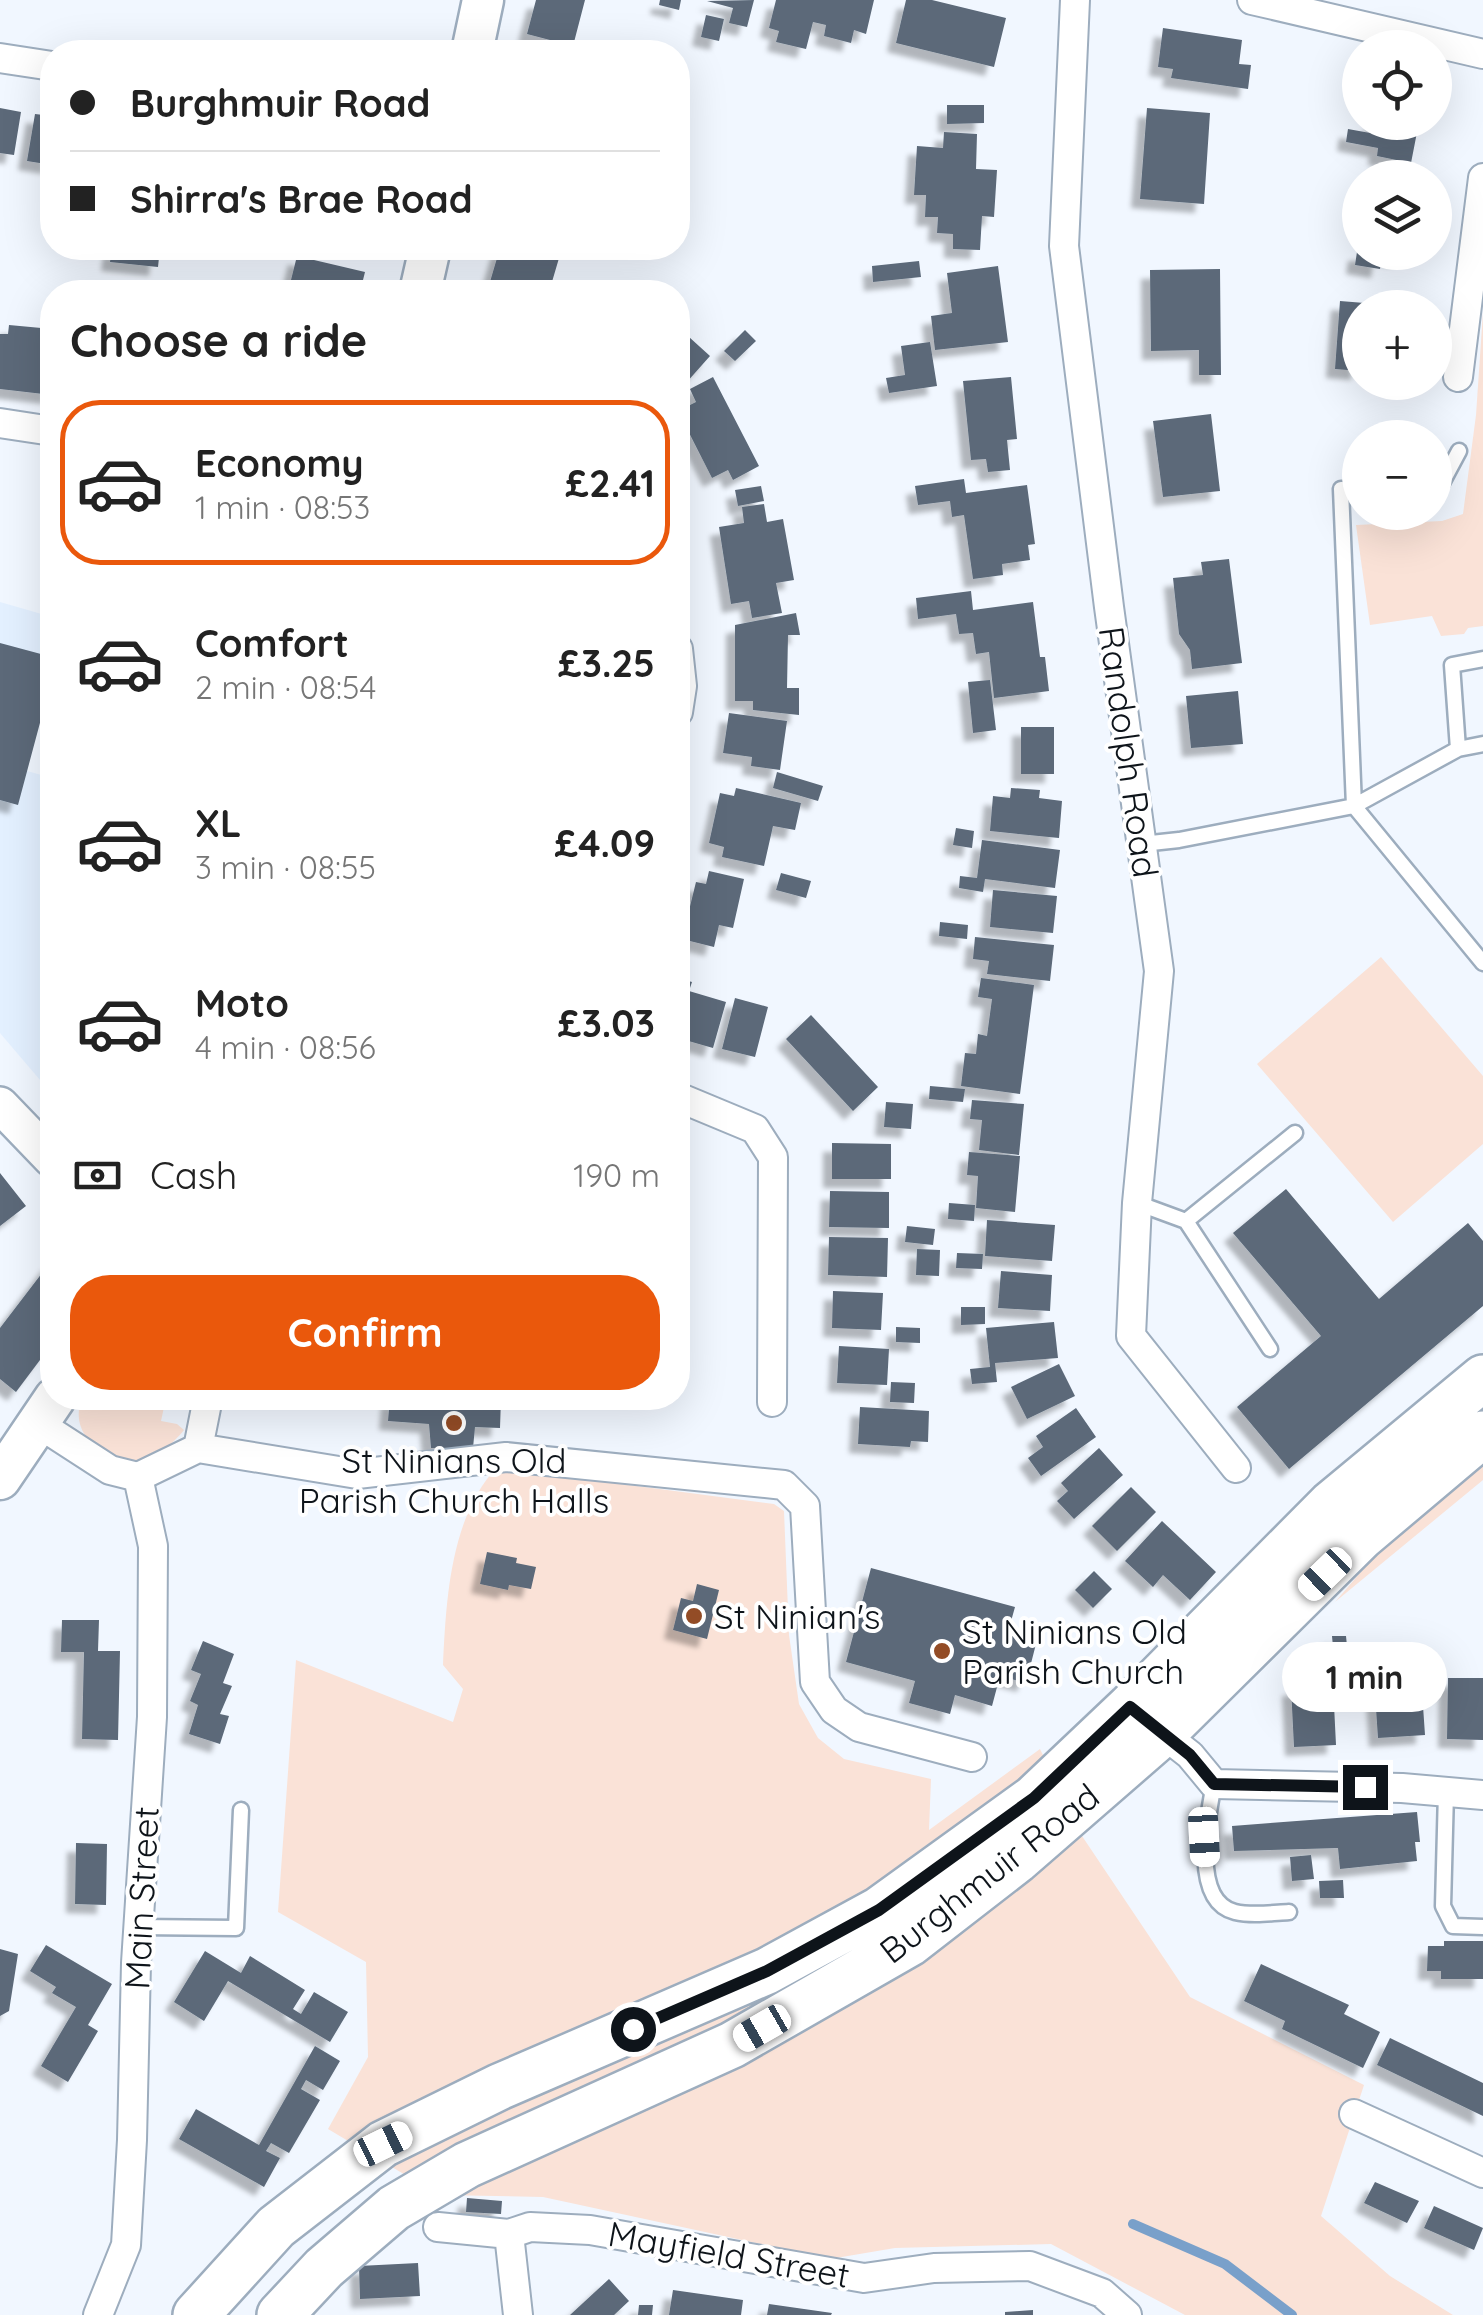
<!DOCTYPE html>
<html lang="en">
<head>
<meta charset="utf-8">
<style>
  :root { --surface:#fff; --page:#f6f6f6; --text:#222; --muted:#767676; --line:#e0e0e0; --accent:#ea580c }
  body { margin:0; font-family:Quicksand,sans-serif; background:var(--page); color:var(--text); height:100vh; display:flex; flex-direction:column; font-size:38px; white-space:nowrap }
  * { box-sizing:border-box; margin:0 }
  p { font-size:32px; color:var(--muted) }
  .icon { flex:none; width:55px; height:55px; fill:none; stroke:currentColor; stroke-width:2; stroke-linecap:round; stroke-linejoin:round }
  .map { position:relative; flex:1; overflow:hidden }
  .side { position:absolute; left:40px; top:280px; width:650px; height:1130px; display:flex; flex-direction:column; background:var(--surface); border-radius:40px; box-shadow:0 10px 40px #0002 }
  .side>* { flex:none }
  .top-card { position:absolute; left:40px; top:40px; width:650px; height:220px; border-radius:40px; box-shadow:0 10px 40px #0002; display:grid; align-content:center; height:220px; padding:0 30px; background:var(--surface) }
  .fabs { position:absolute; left:1342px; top:30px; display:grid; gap:20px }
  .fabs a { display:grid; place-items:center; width:110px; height:110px; border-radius:50%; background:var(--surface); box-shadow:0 10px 40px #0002; font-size:50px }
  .end { position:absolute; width:45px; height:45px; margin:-22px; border:12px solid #0e141a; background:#fff; box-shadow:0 0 0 5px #fff }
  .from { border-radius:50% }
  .bubble { position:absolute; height:70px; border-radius:35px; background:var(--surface); box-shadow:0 10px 40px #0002; font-size:32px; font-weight:700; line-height:70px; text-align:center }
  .car { position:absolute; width:30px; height:60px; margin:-30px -15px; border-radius:12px; box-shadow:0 0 8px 2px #0007; background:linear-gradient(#fff 24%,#345 0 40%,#fff 0 76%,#345 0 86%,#fff 0) }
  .top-card b { display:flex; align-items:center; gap:35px; height:95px; font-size:38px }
  .top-card b+b { border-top:2px solid var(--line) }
  .top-card i { width:25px; height:25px; background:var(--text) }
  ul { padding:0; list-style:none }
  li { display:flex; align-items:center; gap:30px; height:165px; margin:0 20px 15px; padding:0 10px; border:5px solid transparent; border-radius:40px }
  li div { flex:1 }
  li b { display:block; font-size:38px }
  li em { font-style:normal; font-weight:700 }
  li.current { border-color:var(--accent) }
  li>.icon { width:90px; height:90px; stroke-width:1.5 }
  h2 { padding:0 30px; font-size:45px; line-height:120px }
  .pay { display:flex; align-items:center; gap:25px; height:110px; padding:0 30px; font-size:38px }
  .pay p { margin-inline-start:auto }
  .cta { display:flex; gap:20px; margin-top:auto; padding:20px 30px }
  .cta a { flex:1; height:115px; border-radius:40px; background:var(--accent); color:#fff; font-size:40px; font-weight:700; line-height:115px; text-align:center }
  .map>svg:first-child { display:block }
</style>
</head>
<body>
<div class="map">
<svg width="1483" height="2315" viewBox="0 0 1483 2315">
  <defs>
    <filter id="shadow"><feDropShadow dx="-9" dy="9" stdDeviation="2.5" flood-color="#0004"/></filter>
  </defs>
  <rect width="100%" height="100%" fill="#f1f7ff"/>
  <path fill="#e3f0ff" d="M0,602L52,617V647L20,769L52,778V1094L0,1033Z"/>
  <path fill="#fae2d7" d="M1483,312V626L1468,628L1464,634L1441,636L1432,616L1370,625L1356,525L1442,521L1463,514L1476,415Z
    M1381,957L1483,1076V1144L1393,1222L1257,1064Z
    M82,1398H166L161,1421L177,1424L184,1430C173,1444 150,1464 131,1464C123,1464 116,1460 109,1456C86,1443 72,1424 82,1398Z
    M1483,1452V1480L1335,1602L1386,1543Z
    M515,1470L774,1504L784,1511L789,1635L799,1704L818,1738L844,1759L931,1779L929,1830L1040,1749L1082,1836L1190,1997L1364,2085L1321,2216L1390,2276L1453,2315H1185L1051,2244L895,2248L830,2259L543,2197L439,2195L328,2129L368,2057L366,1962L278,1912L296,1660L453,1722L463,1689L443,1665C446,1602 450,1524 491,1474Z"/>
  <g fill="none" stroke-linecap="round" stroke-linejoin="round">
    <path stroke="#79a0ca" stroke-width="10" d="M1133,2224L1225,2264L1292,2315"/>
  </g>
  <path fill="#5b6979" filter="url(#shadow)" d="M536,0H585L573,46L527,34Z
    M660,0H681L679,10L659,5Z
    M754,0L747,27L729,23L733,8L707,1Z
    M776,0H874L866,34L854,30L851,43L824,36L826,25L813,22L806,49L776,42L779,31L769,28Z
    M906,0H932L1006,18L994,67L896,43Z
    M706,15L724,19L719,41L701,37Z
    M1163,28L1242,40L1239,64L1251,65L1248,89L1171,78L1173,69L1158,67Z
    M947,105H984V123L947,124Z
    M0,108L21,112L14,155L0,153Z
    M1147,108L1210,113L1204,204L1140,199Z
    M35,114L52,116V165L27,161Z
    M1372,122H1419L1411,163L1377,156L1378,148L1346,142L1348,129L1370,133Z
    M944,132L977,134L976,169L997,170L994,217L982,216L980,250L953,249V234L937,233L938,217H925L926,195H914L917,146L943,148Z
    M112,248H160L158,267L110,262Z
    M500,248H562L549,292H487Z
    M1357,252H1402L1401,258L1382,255L1380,269L1355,265Z
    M297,256L365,272L360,292H288Z
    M919,261L921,277L873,282L872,266Z
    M998,266L1008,342L935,350L931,316L952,313L947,273Z
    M1220,269L1221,375H1199V350L1151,351L1150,270Z
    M1340,301L1389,305V308H1360V371L1335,369Z
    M9,325L52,329V395L0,389V334H8Z
    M678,327L710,356L678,392Z
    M745,330L756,341L735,361L724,351Z
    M930,342L937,386L889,393L886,378L905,375L901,346Z
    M713,377L759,466L733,480L728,470L712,478L678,411L696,402L690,389Z
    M1011,377L1017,439L1007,440L1010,470L988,472L986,459L971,460L963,381Z
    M1211,414L1220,491L1163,497L1153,421Z
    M964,479L966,493L1027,485L1035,544L1028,545L1030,560L1002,564L1003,575L973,579L964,515L952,517L950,501L918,505L915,486Z
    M761,486L764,501L738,506L735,490Z
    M764,504L767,522L783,519L794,580L776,583L782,613L752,618L749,601L731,604L719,527L744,523L742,507Z
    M1229,559L1242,663L1192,669L1190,650L1179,634L1173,578L1203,575L1201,562Z
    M971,591L973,610L1033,602L1040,657H1045L1049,691L994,698L989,652L976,654L973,633L959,634L956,614L918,619L916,598Z
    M796,613L800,635H788L787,688H799V715L753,710V701H735V625Z
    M0,643L52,657V678L18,805L0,800Z
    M990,680L996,730L973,733L968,682Z
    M1238,691L1243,744L1191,748L1186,696Z
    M729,713L787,721L780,770L751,766L752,757L723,753Z
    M1021,727H1054V774H1021Z
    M777,772L823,786L818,801L773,788Z
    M736,788L801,803L795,830L773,826L764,866L722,857L724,847L709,843L720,793L734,796Z
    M1011,788L1040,790L1039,798L1062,801L1059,838L990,831L993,796L1010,798Z
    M956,828L974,831L972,848L953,845Z
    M982,840L1060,850L1055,888L985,879L983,892L959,888L960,876L977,878Z
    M709,871L744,879L733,928L719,925L714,947L682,939L696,882L706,884Z
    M781,873L811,881L806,898L776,890Z
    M993,890L1057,896L1053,933L990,927Z
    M940,922L968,925L967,939L939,936Z
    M975,937L1054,945L1050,981L987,974L989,961L973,959Z
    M678,978L692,982L689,991L726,1002L713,1048L678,1038L681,1025L678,1024Z
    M981,978L1034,985L1020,1094L961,1086L965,1053L976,1054L978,1034L987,1036L992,999L978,997Z
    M735,998L768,1007L755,1057L722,1049Z
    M811,1015L878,1087L853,1111L786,1039Z
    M930,1086L965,1089L963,1102L929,1099Z
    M972,1100L1024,1104L1019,1155L979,1150L982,1120L970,1119Z
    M886,1102L913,1104L911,1129L884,1127Z
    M832,1143L891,1144V1179H832Z
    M969,1152L1020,1156L1015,1212L976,1208L978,1176L967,1175Z
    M0,1173L26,1206L0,1226Z
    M1286,1189L1379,1299L1468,1223L1483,1241V1306L1289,1469L1237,1407L1321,1336L1233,1233Z
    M830,1191L889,1192V1228L829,1227Z
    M949,1203L975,1205L974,1221L948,1219Z
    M987,1220L1055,1225L1052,1261L985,1256Z
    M907,1226L935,1229L933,1245L905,1242Z
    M829,1237L888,1238L887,1277L828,1275Z
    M917,1249L940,1250L939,1276L916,1275Z
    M957,1253L983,1254L982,1269L956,1268Z
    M52,1260V1344L16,1392L0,1379V1328Z
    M1001,1271L1052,1275L1050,1311L998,1308Z
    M833,1291L883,1293L881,1330L832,1328Z
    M961,1307H985V1324L961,1325Z
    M1054,1322L1058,1358L995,1363L997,1382L972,1384L970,1369L990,1367L986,1328Z
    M896,1327L920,1328V1343L896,1342Z
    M839,1346L889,1349L887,1385L837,1383Z
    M1059,1364L1075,1396L1027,1419L1011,1387Z
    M891,1382L915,1383L914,1403L890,1402Z
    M390,1398H501L500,1428L475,1427L473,1448H431L429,1424L388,1421Z
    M860,1407L929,1411L928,1442L911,1441L910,1447L858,1444Z
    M1076,1408L1096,1437L1041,1476L1028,1458L1043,1447L1036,1436Z
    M1099,1448L1123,1475L1074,1519L1057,1501L1068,1491L1061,1483Z
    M1131,1487L1156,1512L1117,1551L1092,1526Z
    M1162,1521L1216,1572L1190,1600L1163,1575L1153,1587L1125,1561Z
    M487,1552L517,1558L516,1563L536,1567L531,1589L509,1585L508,1590L480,1584Z
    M871,1568L1015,1607L1008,1632L1037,1640L1026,1683L1000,1676L992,1706L955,1695L950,1714L909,1703L915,1681L846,1662Z
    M1094,1571L1112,1589L1093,1608L1075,1590Z
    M697,1584L719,1590L707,1639L673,1630L681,1598L693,1601Z
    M62,1620H99L98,1651H120L118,1740L82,1739L84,1652H61Z
    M1332,1636H1346L1347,1646L1333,1647Z
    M203,1641L234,1654L223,1683L232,1686L220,1714L229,1716L220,1744L189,1734L198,1705L190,1701L201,1674L191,1670Z
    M1369,1669L1370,1681L1421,1677L1425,1735L1378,1738L1375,1694L1344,1696L1343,1671Z
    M1448,1678H1483V1740L1447,1739Z
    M1333,1685L1336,1745L1294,1747L1291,1687Z
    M1417,1812L1420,1842H1415L1417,1861L1340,1869L1338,1848L1234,1851L1232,1826Z
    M76,1843L107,1844L106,1905L75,1904Z
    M1311,1855L1314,1879L1292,1881L1290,1857Z
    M1343,1880L1344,1898H1320L1319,1881Z
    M1444,1941H1483V1979H1441V1971H1427L1428,1946H1444Z
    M46,1945L112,1984L88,2025L98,2031L68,2082L41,2066L76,2007L52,1993L56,1987L30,1971Z
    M0,1949L18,1954L9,2011L0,2016Z
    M205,1951L241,1973L250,1956L305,1990L293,2009L301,2014L314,1992L348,2012L330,2042L228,1981L204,2021L174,2002Z
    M1261,1964L1349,2005L1344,2014L1380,2032L1363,2068L1282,2029L1285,2021L1244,2001Z
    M1390,2038L1483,2083V2116L1377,2065Z
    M315,2046L340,2061L323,2090L306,2080L301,2089L320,2100L289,2153L271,2143L266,2151L280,2158L264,2187L179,2139L196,2109L259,2145Z
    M1375,2182L1419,2201L1407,2223L1364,2203Z
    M467,2198L502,2201L501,2214L466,2212Z
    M1434,2206L1483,2228L1474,2250L1424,2228Z
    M418,2263L420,2296L360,2299L359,2266Z
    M609,2279L629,2301L614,2315H570Z
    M673,2290L743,2300L741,2315H669Z
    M769,2304L832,2313L831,2315H767Z
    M639,2305H653L652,2315H638Z
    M1033,2310V2315H1005V2312Z"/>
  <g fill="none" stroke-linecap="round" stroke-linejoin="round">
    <g stroke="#9dadbe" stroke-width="19">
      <path id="service" d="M1360,491L1341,489L1354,806L1483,963
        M1435,496L1459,451
        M1458,749L1452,665L1483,659
        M1142,844L1179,840L1354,806L1458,749L1483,744
        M1137,1203L1186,1221L1270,1349
        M1186,1221L1295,1133
        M1214,1784C1208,1815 1190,1901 1235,1912C1252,1916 1272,1913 1289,1912
        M1446,1792L1443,1906L1453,1926L1483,1927
        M138,1927L236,1928L241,1810"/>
    </g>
    <g stroke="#9dadbe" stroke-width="32">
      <path id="minor" d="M1075,0L1064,246L1109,607L1159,971L1137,1203L1131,1336L1236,1468
        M1252,0L1483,54
        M0,58L52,66
        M1458,377L1483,178
        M0,423L52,431
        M678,649L682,686L678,712
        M678,1097L755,1129L773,1157L772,1402
        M39,1424L110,1470L138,1477L198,1448L357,1474L506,1457L784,1485L805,1506L815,1682L834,1710L859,1727L972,1757
        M198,1448L208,1398
        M1153,1726L1190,1755L1214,1784L1402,1788L1483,1795
        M1354,2114L1483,2173
        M438,2227L509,2234L530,2227L590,2230L864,2278L934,2268L1030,2266L1102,2293L1127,2315
        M509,2234L518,2315
        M98,2315L126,2245L132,2140L136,1963L152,1717L153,1546L138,1477"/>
    </g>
    <g stroke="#9dadbe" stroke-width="40">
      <path id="tertiary" d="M0,1105L52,1159"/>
    </g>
    <g stroke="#9dadbe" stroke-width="45">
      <path id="secondary" d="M472,52L483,0
        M420,292L430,248
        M0,1479L55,1398"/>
    </g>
    <g stroke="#9dadbe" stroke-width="50">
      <path id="primary" d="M196,2315L276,2227L383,2144L499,2087L767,1971L879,1910L1034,1798L1130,1707L1331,1504L1483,1378
        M280,2315L324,2268L394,2208L467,2165L732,2045L910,1943L1017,1860L1163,1733L1361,1537L1483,1434"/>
    </g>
    <use href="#service" stroke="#fff" stroke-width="14"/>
    <use href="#minor" stroke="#fff" stroke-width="28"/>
    <use href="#tertiary" stroke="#fff" stroke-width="35"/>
    <use href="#secondary" stroke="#fff" stroke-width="40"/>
    <use href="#primary" stroke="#fff" stroke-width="45"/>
  </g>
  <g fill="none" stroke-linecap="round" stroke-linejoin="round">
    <path stroke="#0e141a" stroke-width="12" d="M633,2029L767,1971L879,1910L1034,1798L1130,1707L1190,1755L1214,1784L1365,1787"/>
  </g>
  <g fill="#934c26" stroke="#fff" stroke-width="4">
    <circle cx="454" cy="1423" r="10"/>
    <circle cx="694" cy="1616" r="10"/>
    <circle cx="942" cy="1651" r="10"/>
  </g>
  <g text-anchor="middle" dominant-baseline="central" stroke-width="8" stroke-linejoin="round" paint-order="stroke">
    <g font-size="35" fill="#0e141a" stroke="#fff">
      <text transform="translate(1129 752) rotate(82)">Randolph Road</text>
      <text transform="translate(989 1873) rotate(-38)">Burghmuir Road</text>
      <text transform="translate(141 1898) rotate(-87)">Main Street</text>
      <text transform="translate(729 2254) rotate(10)">Mayfield Street</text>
    </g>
    <g font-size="35" fill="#0e141a" stroke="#fff" text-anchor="start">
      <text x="454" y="1460" text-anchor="middle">St Ninians Old<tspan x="454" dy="40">Parish Church Halls</tspan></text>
      <text x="714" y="1616">St Ninian's</text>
      <text x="962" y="1631">St Ninians Old<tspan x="962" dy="40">Parish Church</tspan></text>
    </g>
  </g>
</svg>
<div class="fabs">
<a><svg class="icon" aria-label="locate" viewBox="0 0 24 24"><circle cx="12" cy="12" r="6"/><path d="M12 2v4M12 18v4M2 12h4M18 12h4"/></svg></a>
<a><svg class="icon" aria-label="layers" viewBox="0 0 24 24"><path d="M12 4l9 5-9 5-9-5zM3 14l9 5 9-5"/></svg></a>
<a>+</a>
<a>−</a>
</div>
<i class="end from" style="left:633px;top:2029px"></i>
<i class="end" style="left:1365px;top:1787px"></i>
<div class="bubble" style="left:1282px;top:1642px;width:165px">1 min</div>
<i class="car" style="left:1325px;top:1574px;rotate:226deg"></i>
<i class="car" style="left:1204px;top:1837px;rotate:177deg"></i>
<i class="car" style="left:762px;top:2028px;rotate:240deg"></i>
<i class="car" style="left:383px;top:2144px;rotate:64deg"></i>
<div class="top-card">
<b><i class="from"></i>Burghmuir Road</b>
<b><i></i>Shirra's Brae Road</b>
</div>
<section class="side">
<h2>Choose a ride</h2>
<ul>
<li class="current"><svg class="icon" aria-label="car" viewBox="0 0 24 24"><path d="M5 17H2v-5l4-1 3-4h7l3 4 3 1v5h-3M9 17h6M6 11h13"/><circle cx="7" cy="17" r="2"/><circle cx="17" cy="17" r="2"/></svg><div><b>Economy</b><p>1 min · 08:53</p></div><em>£2.41</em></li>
<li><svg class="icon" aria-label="car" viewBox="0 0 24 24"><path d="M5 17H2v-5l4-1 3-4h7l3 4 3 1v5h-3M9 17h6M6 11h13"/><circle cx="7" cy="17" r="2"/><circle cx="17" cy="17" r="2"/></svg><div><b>Comfort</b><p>2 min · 08:54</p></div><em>£3.25</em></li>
<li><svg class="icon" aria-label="car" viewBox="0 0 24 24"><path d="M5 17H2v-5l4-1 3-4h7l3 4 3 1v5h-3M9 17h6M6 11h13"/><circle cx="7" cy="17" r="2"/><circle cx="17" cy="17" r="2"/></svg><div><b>XL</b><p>3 min · 08:55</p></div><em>£4.09</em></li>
<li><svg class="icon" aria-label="car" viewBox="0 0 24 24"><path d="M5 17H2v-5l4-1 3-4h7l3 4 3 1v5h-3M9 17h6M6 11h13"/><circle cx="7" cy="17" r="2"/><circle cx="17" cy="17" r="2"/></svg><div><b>Moto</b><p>4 min · 08:56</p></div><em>£3.03</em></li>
</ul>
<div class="pay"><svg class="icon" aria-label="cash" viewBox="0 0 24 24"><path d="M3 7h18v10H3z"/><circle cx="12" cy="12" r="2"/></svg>Cash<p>190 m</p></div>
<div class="cta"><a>Confirm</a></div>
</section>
</div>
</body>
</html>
